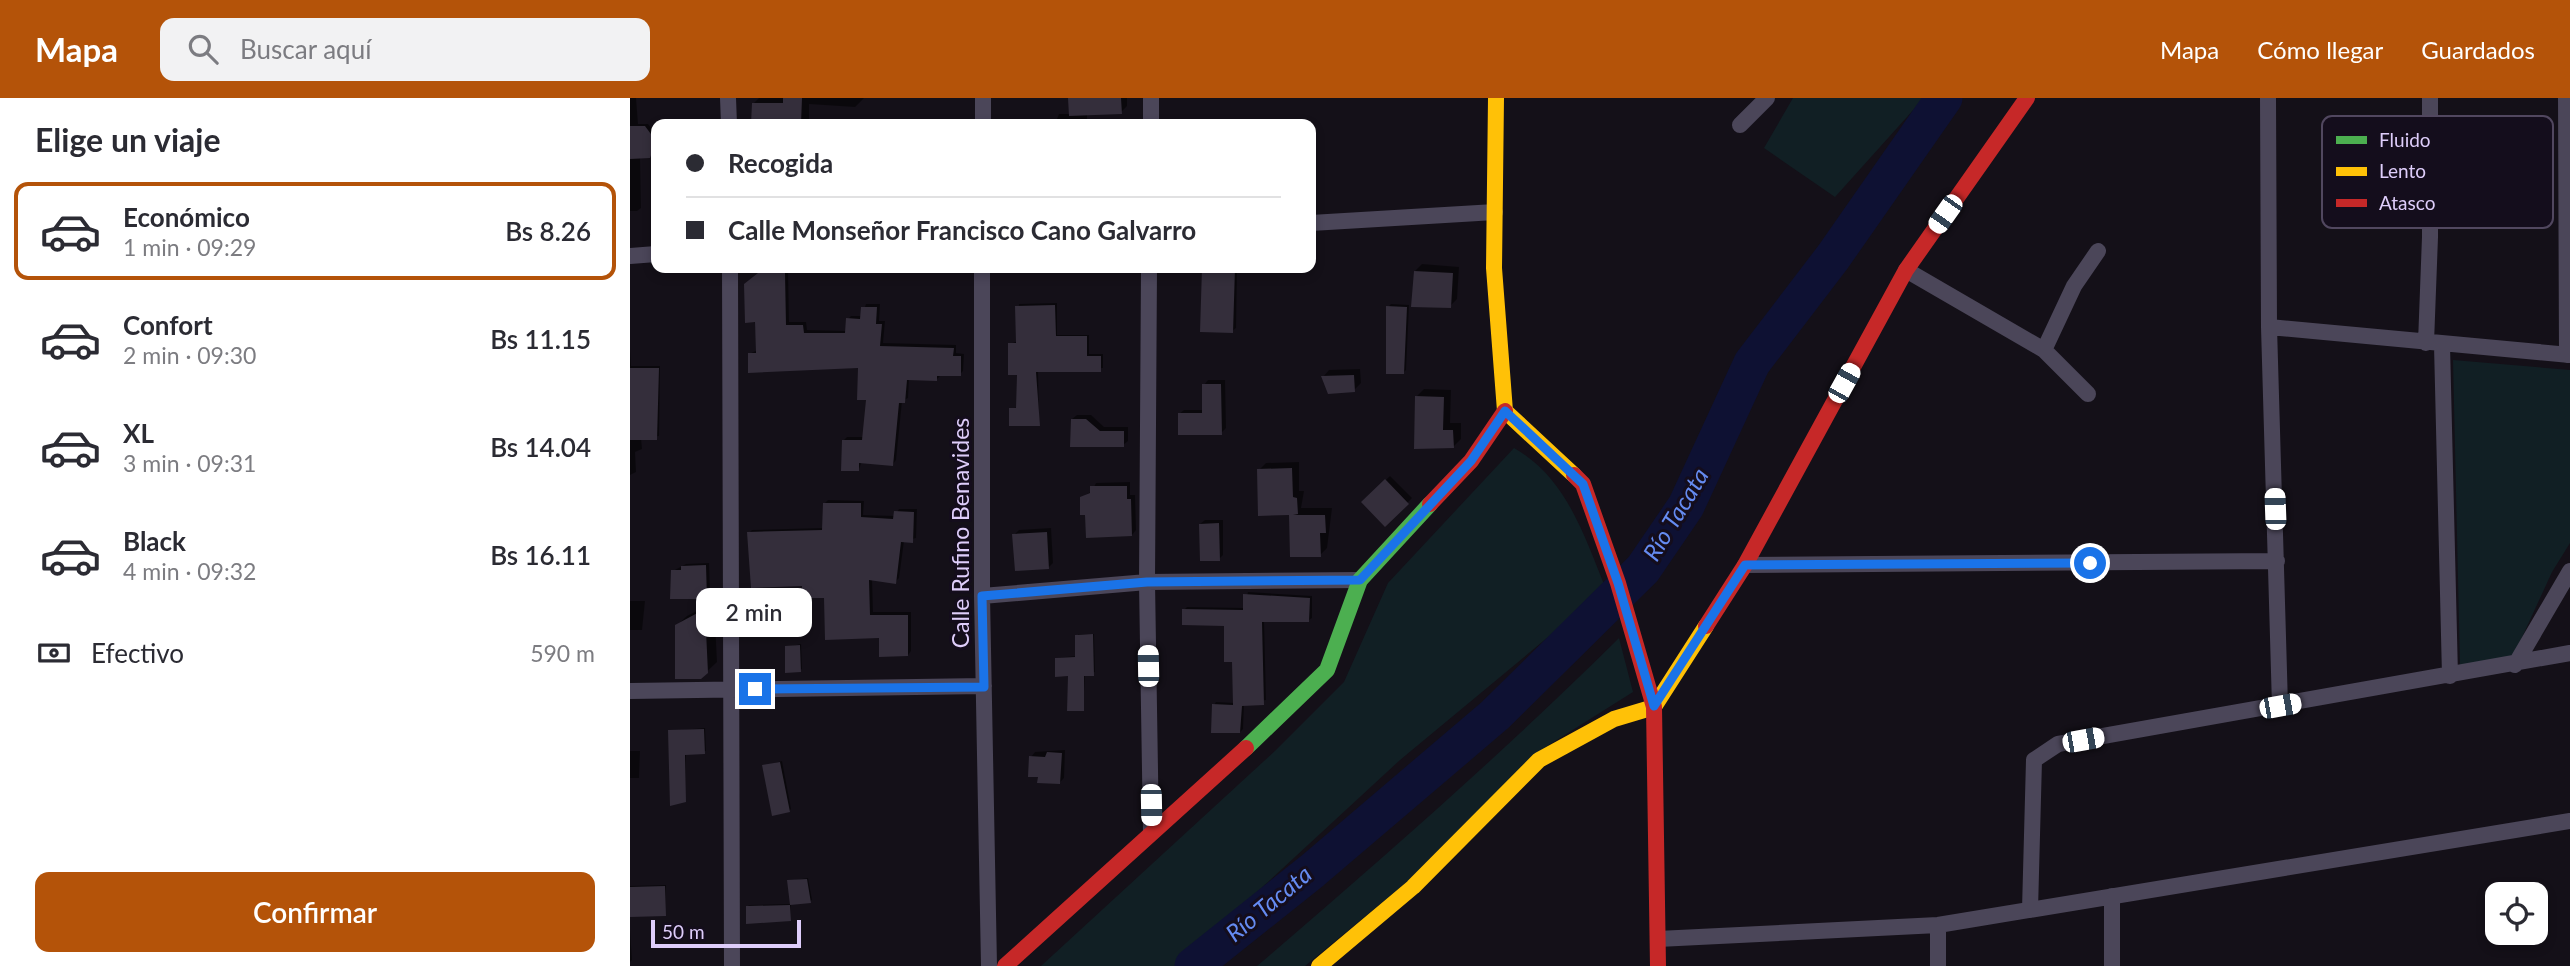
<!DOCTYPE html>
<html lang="es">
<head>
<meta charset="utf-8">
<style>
  :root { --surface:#fff; --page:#f2f2f3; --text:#2b2b33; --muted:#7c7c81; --line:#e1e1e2; --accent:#b45309 }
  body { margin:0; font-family:Lato,sans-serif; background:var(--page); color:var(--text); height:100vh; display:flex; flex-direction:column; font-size:26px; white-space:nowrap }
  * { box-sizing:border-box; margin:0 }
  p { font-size:23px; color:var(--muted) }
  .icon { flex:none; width:38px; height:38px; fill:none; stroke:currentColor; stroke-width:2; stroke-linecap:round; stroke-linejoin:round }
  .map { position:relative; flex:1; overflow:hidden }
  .panel { display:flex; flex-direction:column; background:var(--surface); width:630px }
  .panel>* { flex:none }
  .guide { position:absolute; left:21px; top:21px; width:665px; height:154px; border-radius:14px; box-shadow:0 4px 10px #0003; display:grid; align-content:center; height:154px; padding:0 35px; background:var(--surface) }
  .controls { position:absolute; left:1855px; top:784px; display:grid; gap:14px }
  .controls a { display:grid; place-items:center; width:63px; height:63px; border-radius:14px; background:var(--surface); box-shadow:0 4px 10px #0003; font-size:35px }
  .scale { position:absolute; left:21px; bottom:18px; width:150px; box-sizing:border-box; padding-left:7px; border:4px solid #decdfa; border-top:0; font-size:19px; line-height:24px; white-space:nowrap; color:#decdfa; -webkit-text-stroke:5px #140d1c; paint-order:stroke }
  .end { position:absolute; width:32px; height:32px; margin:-16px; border:9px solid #1a73e8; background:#fff; box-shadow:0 0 0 4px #fff }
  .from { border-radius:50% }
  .bubble { position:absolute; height:49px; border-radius:14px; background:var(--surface); box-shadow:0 4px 10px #0003; font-size:23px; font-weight:600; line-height:49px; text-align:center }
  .car { position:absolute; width:21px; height:42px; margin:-21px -10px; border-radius:9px; box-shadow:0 0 5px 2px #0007; background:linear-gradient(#fff 24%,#345 0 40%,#fff 0 76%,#345 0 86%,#fff 0) }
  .guide b { display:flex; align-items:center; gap:24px; height:66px; font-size:26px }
  .guide b+b { border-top:2px solid var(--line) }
  .guide i { width:18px; height:18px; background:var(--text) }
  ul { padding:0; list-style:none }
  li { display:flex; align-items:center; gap:21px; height:98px; margin:0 14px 10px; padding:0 21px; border:4px solid transparent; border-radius:14px }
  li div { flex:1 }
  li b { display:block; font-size:26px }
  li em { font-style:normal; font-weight:600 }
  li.on { border-color:var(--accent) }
  li>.icon { width:63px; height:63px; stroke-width:1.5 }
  h2 { padding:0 35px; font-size:32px; line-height:84px }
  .pay { display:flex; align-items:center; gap:18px; height:77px; padding:0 35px; font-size:26px }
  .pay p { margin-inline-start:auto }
  .button { display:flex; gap:14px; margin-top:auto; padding:14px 35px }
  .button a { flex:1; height:80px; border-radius:14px; background:var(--accent); color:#fff; font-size:28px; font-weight:600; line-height:80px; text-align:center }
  header { display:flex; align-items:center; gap:42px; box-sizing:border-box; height:98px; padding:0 35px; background:var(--accent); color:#fff }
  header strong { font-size:33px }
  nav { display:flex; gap:38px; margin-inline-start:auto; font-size:24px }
  .search { width:490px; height:63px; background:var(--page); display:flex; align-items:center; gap:18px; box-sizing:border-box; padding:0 24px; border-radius:14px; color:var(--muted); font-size:26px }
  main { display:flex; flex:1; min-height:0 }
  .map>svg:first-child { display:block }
</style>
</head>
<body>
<header>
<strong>Mapa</strong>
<div class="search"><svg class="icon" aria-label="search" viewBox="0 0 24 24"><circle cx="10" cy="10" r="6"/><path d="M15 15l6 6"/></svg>Buscar aquí</div>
<nav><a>Mapa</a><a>Cómo llegar</a><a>Guardados</a></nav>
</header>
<main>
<section class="panel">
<h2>Elige un viaje</h2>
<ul>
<li class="on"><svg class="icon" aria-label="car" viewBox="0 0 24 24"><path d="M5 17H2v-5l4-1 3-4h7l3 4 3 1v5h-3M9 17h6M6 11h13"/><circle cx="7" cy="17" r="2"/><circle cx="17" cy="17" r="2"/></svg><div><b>Económico</b><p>1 min · 09:29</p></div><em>Bs 8.26</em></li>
<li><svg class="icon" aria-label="car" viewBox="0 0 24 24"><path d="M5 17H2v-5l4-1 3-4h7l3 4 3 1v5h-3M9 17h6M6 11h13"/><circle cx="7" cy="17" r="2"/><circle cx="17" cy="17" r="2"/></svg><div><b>Confort</b><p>2 min · 09:30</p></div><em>Bs 11.15</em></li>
<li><svg class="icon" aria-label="car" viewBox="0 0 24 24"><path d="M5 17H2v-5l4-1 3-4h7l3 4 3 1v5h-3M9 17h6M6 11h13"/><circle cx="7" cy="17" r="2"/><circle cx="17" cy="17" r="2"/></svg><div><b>XL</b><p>3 min · 09:31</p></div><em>Bs 14.04</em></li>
<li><svg class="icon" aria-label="car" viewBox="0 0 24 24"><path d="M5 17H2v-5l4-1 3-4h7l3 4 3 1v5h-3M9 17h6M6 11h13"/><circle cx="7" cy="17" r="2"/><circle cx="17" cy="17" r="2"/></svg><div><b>Black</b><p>4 min · 09:32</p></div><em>Bs 16.11</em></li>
</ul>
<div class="pay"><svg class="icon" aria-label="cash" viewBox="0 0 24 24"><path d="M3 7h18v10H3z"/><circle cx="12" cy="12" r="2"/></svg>Efectivo<p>590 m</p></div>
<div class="button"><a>Confirmar</a></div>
</section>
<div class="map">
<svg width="1940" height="868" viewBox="0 0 1940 868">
  <rect width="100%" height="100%" fill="#141018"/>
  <path fill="#111f24" d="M1163,0H1294L1205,99L1134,50Z
    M1823,262L1940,272V445L1922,474L1883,559L1830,568Z
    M884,350C937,380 954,438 976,491L770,662L547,868H411L646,652L714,584L758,485Z
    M989,540L1003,594L906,655L778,783L675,868H627C751,762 873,655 989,540Z"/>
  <path fill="#0007" d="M0,0H6L8,26H18L26,36L23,55L19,59H10L11,110L7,113H0Z
    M129,0H234L225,9L179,6V26H123L124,5Z
    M440,0H497V8L491,14L457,15V26H425L429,16H440Z
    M792,166L829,169L827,201L820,208L785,173Z
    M574,170H607L606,230L602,233Z
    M134,172H158L159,224H176L177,232L217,233L218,221L221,218H232L236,206H250L249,223H255L253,245L326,247V255L334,256L333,273L330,276L310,278L307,281L279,280L278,300L272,303L266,362L263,366L232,363L229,371L214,342L217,339H234L237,301L230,268L119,256L128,252L120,183Z
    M427,205V237H459V256H473V270L408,272L409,326L381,311L388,309L389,275L380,246L388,243L389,206Z
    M761,206L779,207L776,272L773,275L758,209Z
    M0,252L1,268H30L29,338L11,340L12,351L5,354L6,374L0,377Z
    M730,271L731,285L724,292L693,279L699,272Z
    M578,282H595L596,330L591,335L549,316L554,312H574V287Z
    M794,291L821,292L820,325H831V341L823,349L786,299Z
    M447,317H461L474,329H498V343L493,347L442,321Z
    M669,364V393H674L671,410H702L697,450L690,457L629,372L636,365Z
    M760,378L782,400L755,427L733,404Z
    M500,384V397H505L506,432L502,437L457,415L451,400L462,393L466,385Z
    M198,402L234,403L233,417L265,418L269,411H287L286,440L274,443L269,480L265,484L242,481L243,514H281V553L278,557L196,498L173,486L119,435L122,432L194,430L195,405Z
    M575,422H593V457L589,461L570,426Z
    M421,430L423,465L419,469L384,437L389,432Z
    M79,465L80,496L77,499L43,473L56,466Z
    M618,494L682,498V520L679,522H634L636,602L614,606L613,631L610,634L584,607L586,604L605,605L603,563L596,526L554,512L557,509L614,510Z
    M0,503H15L12,532H0Z
    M84,504L87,564L70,580L47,527L57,518Z
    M448,536H464L465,574L455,576L453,611L439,576L426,560L447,558Z
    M171,546L172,571L170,572L157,549Z
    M75,630L76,653L56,655L55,702L40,633Z
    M435,652L434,680L429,685L410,677L401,659L405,654Z
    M0,653H10L9,680H0Z
    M152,663L161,711L159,713L134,668Z
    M178,780L182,802L180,803L159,783Z
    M36,787L35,816L0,817V788Z
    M161,806L160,822L117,809L119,807Z
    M0,833L2,862L0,864Z"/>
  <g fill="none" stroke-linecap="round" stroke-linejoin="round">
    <path stroke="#0e1133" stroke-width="37" d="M563,868L682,773L865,617L1013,471L1056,408L1122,265L1203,159L1314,0"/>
  </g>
  <path fill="#342e3b" d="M153,0H172L171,26H121L122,5H153Z
    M438,0H491L492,16L439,18Z
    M0,28H15L26,43L20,60L0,61Z
    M572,170H605L603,235L570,234Z
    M784,173L823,175L821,210L781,209Z
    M128,175H155L156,227H173L174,235H215L216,220L230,221L231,209H247L246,226H252L250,248L324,250L323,258H331V278H307V283L277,282L275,305H269L263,368L229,365V373H211L212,342H232L236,302H227L228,270L118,275V255H126L125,224L115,225L114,186Z
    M425,207L426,238H457V258H471V274H406L410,328H379V310H386L387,277H378V245H386L385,208Z
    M756,208L777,209L774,276H756Z
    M0,270H29L27,342H0Z
    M724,277L725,294L698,296L691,278Z
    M572,286H591L592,337H548V315H572Z
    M785,298L814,299L813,332H823L824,350L784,351Z
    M441,321H456L470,333H494V349H440Z
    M662,370L663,399L667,400L668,416L663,417H695L696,435H690L691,459H660L659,417L628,418L627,371Z
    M755,381L779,406L755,429L731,404Z
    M460,388H497V401H501L502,438L456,440L455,417H450V399L460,395Z
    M193,405H231V419L263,421L264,413L284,414L283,445L271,444L266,486L239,482L240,517H278V558L249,559V540L195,542L194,500H172V488L121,490L117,434L192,432Z
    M589,425L590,463H570L569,426Z
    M417,434L419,471L385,473L382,436Z
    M76,467L77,501H40L41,472H51V468Z
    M613,496L680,500L679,524H632L634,607L612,608L610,635H581L582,606L603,607L602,564H594V528L552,527V511L613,512Z
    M75,511L78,575L71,581H45V527Z
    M463,536L464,578H454V613H437L438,578L425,579V560L445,559V537Z
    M170,547L171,574L155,575V548Z
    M74,631L75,656L55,657L56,704L40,708L38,632Z
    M417,654L432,655L430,686L407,685L408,679H398L399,658L415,659Z
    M150,664L160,714L142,718L132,667Z
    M177,781L181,805L160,807L157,782Z
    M35,788L36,818L0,819V789Z
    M160,807L161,823L116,826V808Z"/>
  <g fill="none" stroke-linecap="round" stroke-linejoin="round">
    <path stroke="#4b4659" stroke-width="16" d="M98,0L99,26
      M1638,0L1639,229L1650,608
      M1936,0L1937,257
      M353,26V0
      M521,26V0
      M1110,27L1137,0
      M681,125L865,114
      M0,158L26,156
      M100,170L102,868
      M352,170V498L359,868
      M519,170L517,484L521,735
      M1276,172L1414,252L1458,296
      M1639,229L1940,257
      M1796,245L1800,139V0
      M1812,247L1820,578
      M1414,252L1444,188L1468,153
      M1115,467L1647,463
      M352,498L517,484L730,482
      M1885,567L1940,473
      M0,593L354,588
      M1400,812L1404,662L1428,646L1940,555
      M1308,827V868
      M1028,841L1308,827L1940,723
      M1482,868V798"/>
    <path stroke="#4caf50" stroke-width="16" d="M616,650L697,572L730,482L800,406"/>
    <path stroke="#ffc107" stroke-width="16" d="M866,0L864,170L875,313L944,377
      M689,868L783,789L909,662L984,621L1024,609L1076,528"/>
    <path stroke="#c62828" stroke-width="16" d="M944,377L953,386L988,485L1024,609L1028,868
      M800,406L841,363L875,313
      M1076,528L1115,467L1276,172L1397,0
      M375,868L616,650"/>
  </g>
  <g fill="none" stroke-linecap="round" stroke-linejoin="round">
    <path stroke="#1a73e8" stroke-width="9" d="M125,591L354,589L352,498L517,484L730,482L841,363L875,313L953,386L988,485L1024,608L1115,467L1460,465"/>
  </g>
  <g text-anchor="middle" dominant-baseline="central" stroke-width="6" stroke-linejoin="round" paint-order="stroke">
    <g font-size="23" fill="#decdfa" stroke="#140d1c">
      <text transform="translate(330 435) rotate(-90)">Calle Rufino Benavides</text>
    </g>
    <g font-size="24" font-style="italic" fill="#658bf1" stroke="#140d1c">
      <text transform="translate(1045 416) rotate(-59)">Río Tacata</text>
      <text transform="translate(638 805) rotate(-40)">Río Tacata</text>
    </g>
  </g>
  <rect x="1692" y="18" width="231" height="112" rx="10" fill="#140d1c" stroke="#51475f" stroke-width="2"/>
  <rect x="1706" y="38" width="31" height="8" fill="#4caf50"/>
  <rect x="1706" y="69" width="31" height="9" fill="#ffc107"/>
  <rect x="1706" y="101" width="31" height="8" fill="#c62828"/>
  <g font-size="19" fill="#decdfa">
    <text x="1749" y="49">Fluido</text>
    <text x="1749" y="80">Lento</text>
    <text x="1749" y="112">Atasco</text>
  </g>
</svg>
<div class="controls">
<a><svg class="icon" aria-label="locate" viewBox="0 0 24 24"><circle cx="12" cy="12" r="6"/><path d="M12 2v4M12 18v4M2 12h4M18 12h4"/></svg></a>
</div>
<div class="scale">50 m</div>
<i class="end from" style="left:1460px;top:465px"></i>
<i class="end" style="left:125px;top:591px"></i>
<div class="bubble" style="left:66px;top:490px;width:116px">2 min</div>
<i class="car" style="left:1315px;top:116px;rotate:215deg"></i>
<i class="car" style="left:1214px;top:285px;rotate:29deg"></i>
<i class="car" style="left:1645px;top:411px;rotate:358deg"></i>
<i class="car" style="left:518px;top:568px;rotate:359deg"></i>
<i class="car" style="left:1650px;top:608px;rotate:80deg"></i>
<i class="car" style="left:1453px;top:642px;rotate:80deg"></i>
<i class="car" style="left:521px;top:707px;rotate:179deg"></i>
<div class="guide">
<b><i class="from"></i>Recogida</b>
<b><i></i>Calle Monseñor Francisco Cano Galvarro</b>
</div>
</div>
</main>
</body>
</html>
